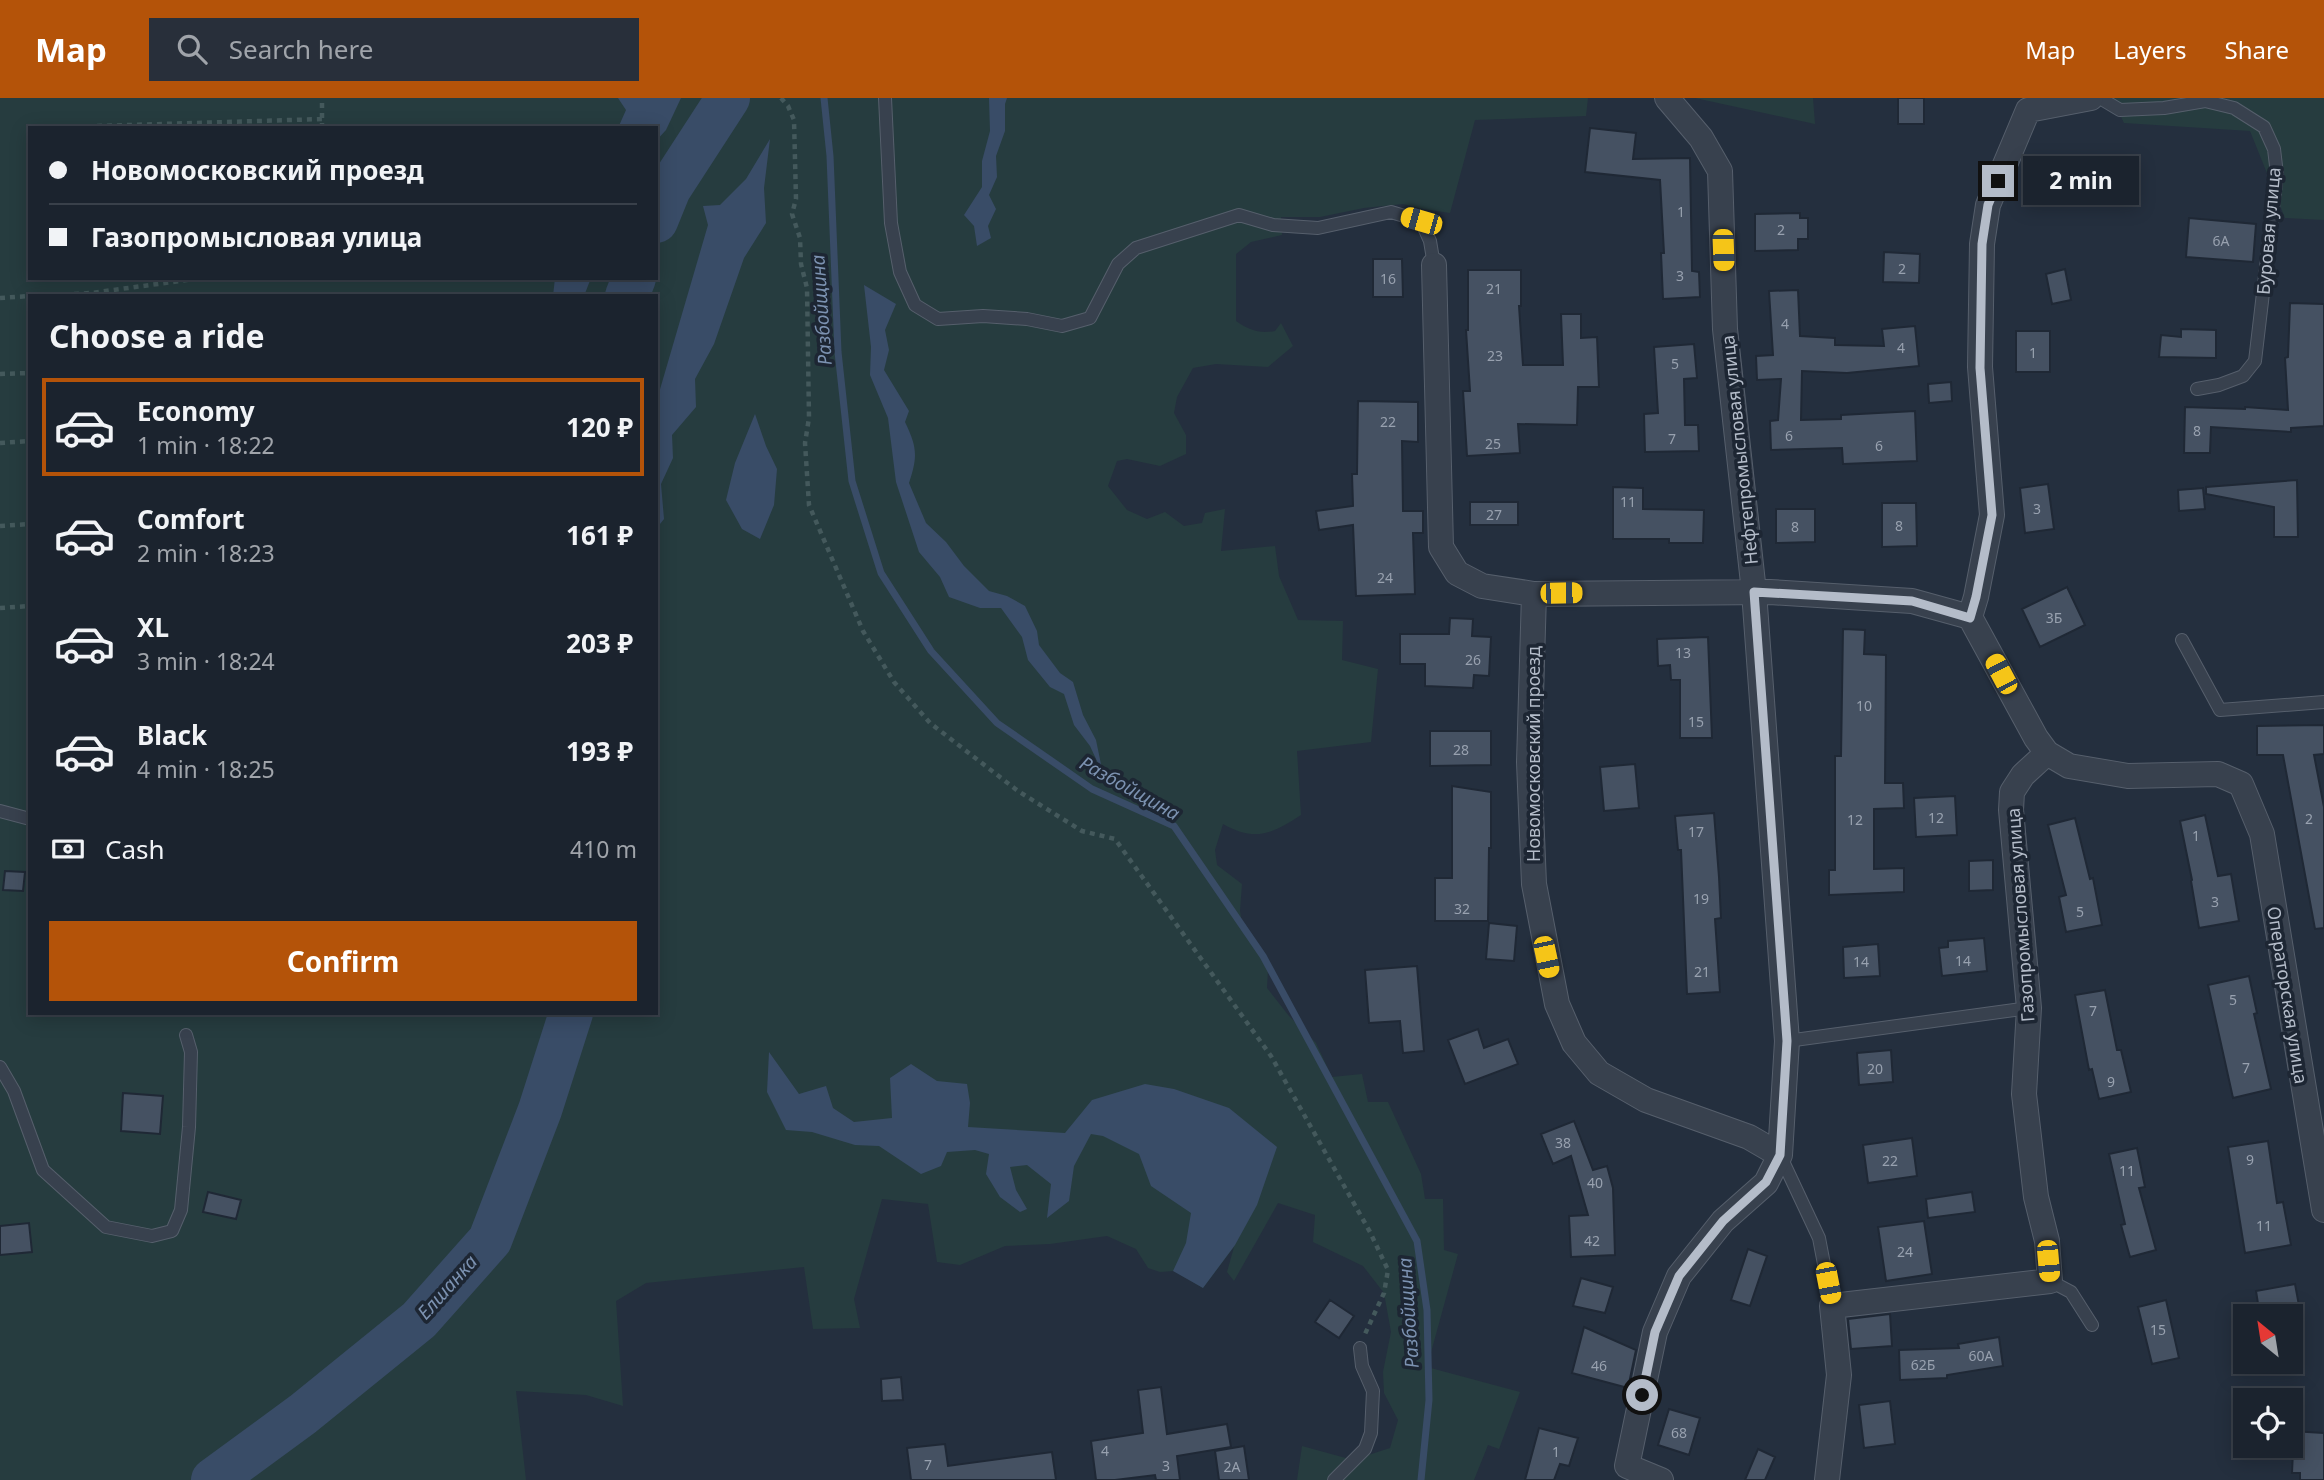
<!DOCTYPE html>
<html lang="en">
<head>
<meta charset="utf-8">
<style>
  :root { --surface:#1b232e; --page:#282f3a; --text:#f1f3f6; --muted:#a0a4aa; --line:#39404a; --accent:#b45309 }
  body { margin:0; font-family:"Noto Sans",sans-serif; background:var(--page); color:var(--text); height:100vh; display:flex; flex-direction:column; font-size:26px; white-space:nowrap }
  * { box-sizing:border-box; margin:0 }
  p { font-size:23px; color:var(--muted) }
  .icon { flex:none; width:38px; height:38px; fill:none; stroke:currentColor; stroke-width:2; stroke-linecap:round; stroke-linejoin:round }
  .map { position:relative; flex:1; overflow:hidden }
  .side { position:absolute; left:28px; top:196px; width:630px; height:721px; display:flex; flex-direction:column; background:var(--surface); border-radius:0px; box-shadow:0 4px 18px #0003,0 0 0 2px var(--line) }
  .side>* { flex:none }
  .guide { position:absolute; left:28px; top:28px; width:630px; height:154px; border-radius:0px; box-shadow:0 4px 18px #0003,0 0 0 2px var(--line); display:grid; align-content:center; height:154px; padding:0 21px; background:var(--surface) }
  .needle { width:46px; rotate:330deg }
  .controls { position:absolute; left:2233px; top:1206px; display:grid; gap:14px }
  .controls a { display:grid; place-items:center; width:70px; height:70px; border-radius:0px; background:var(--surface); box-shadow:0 4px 18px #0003,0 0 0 2px var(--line); font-size:35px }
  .end { position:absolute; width:32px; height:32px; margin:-16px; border:9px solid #b4bcc9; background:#111; box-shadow:0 0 0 4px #111 }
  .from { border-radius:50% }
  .bubble { position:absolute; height:49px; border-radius:0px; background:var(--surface); box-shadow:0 4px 18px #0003,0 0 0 2px var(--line); font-size:23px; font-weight:700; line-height:49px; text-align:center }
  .car { position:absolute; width:21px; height:42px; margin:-21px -10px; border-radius:9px; box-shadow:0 0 5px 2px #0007; background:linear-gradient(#f5c518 24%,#345 0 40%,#f5c518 0 76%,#345 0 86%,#f5c518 0) }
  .guide b { display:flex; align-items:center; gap:24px; height:66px; font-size:26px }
  .guide b+b { border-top:2px solid var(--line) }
  .guide i { width:18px; height:18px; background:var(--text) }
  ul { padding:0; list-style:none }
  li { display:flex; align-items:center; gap:21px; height:98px; margin:0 14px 10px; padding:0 7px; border:4px solid transparent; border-radius:0px }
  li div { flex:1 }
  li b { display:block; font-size:26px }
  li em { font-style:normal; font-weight:700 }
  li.selected { border-color:var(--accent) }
  li>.icon { width:63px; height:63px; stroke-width:1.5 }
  h2 { padding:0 21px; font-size:32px; line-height:84px }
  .pay { display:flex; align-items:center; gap:18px; height:77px; padding:0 21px; font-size:26px }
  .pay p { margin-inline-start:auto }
  .cta { display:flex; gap:14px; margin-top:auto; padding:14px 21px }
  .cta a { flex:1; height:80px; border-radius:0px; background:var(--accent); color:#fff; font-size:28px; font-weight:700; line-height:80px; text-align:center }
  header { display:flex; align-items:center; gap:42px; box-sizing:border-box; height:98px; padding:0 35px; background:var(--accent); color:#fff }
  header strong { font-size:33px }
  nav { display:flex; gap:38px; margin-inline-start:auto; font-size:24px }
  .search { width:490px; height:63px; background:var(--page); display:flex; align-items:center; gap:18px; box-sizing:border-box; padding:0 24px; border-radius:0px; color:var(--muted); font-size:26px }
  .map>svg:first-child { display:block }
</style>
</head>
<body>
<header>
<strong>Map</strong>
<div class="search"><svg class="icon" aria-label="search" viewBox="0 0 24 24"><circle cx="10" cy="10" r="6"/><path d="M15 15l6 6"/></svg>Search here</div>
<nav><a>Map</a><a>Layers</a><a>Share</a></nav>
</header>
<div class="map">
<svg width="2324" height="1382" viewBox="0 0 2324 1382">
  <rect width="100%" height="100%" fill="#242f3e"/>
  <path fill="#263c3f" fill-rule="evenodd" d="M0,0H1588L1586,18L1475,22L1450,115L1423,111L1403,106L1364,110L1320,119H1281L1282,137L1251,144L1236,156V223C1249,232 1259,236 1275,233L1281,225L1293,248L1268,269L1216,266L1193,270L1177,299L1174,315L1186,337V356L1160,368L1127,361L1117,363L1108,388L1127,412L1147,421L1165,414L1184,428L1202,425L1205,415L1225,411L1221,453L1275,448L1279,478L1298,522L1343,523L1342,562L1378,571L1371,644L1297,653L1301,717C1272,736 1255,744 1223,726L1215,752L1217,767L1242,786L1240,813L1243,831L1259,848L1268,871L1267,890L1289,918L1316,945L1332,979L1362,976L1368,1004H1388L1421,1076L1425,1101H1443L1444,1152L1458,1156L1427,1269L1520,1294L1499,1351L1488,1347L1474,1382H1297L1302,1348L1353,1362L1390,1350L1398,1322L1384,1295L1383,1274L1391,1234L1384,1195L1363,1168L1313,1144L1315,1117L1278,1105L1234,1183L1227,1174L1234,1149L1203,1190L1174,1173L1160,1174L1148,1170L1136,1151L1107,1138L1050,1146L1005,1148L960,1167L937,1164L928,1106L882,1101L854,1201L860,1230L813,1231L804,1169L646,1185L616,1203L623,1308L586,1297L516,1293L526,1382H0ZM30,30H656V180H30ZM30,198H656V915H30Z
    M1695,0H1813L1815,26Z
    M2112,0H2324V122L2285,120L2250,33L2124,25Z"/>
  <path fill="#394c67" d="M618,0H681L666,32L656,43V30H618L626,12Z
    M989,0H1007L1005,6V33L996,58L997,79L989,97L996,111L988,128L991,140L977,148L974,128L964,117L982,89V63L990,33Z
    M770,41L764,90L766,125L744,160L714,246L695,281L696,309L672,337L673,360L661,386L664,421L656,431V305L708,127L703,108L720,107L746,81Z
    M555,180H591L584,198H553Z
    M864,187L896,206L885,232L889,252L884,272L909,313L905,324C917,349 918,358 909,385L926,425L946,444L964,468L989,493L1007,498L1025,508L1037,533L1039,547L1060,575L1073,584L1083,617L1096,642L1103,676L1090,648L1074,627L1064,596L1050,589L1028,562L1022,539L1001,510H980L949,499L940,479L919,454L896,384L888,320L870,277L871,249Z
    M755,316L766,348L777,371L774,407L760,441L742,431L726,402L735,365Z
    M769,954L799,996L826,988L833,1010L854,1024L892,1020L890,980L911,966L937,983L967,986L970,1005L968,1029L1065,1035L1092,1002L1145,986L1174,991L1229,1010L1277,1049L1257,1107L1235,1147L1203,1190L1173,1173L1186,1145L1191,1115L1151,1088L1139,1056L1103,1038L1091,1036L1074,1068L1069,1103L1047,1120L1051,1086L1027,1067L1010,1069L1016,1092L1027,1111L1020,1114L1000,1099L986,1076L989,1056L975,1052L947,1054L941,1068L921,1076L879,1048L855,1047L812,1034L786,1032L767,994Z"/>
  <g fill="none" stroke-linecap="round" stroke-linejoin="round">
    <path stroke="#394c67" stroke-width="7" d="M824,0L830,58L838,254L852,383L881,475L931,553L997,625L1092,691L1174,728L1263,858L1417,1143L1427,1212L1429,1302L1421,1382"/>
    <path stroke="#394c67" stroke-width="44" d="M656,123L669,91L728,0
      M627,198L634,180
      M213,1382L303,1316L419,1222L490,1142L540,1012L571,915"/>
  </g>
  <path fill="#455162" stroke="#1f2835" stroke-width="2" d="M1898,0H1924V26H1898Z
    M1590,30L1636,35L1633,61L1690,60L1692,173L1699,174L1700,199L1663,201L1661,155H1664L1660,82L1585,74Z
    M1800,115V120H1808V141H1798V152L1755,153V116Z
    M2189,120L2256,126L2253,164L2186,159Z
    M1884,154L1920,156L1919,185L1883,184Z
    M1373,161H1402L1403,199H1373Z
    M2065,171L2071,202L2052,206L2046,176Z
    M1468,172H1521V208H1519L1523,267H1563L1561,216H1581V240L1597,239L1599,289H1578L1577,327L1518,326L1520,355L1467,358L1463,293H1470L1466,232H1468Z
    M1798,192L1800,238L1835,240V247L1884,248L1882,231L1915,228L1919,268L1847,275L1802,273L1801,322L1841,321V317L1915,313L1917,363L1843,366L1842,350L1771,352L1770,323L1778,322L1781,281L1757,282L1756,258L1773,257L1769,193Z
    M2290,205L2324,206V328L2291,330V334L2211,329L2210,355H2184L2185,309L2245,311V309L2288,312L2285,260L2288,259Z
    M2181,231L2216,232V260L2159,259L2161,237L2181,239Z
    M2016,233H2050V274H2016Z
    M1694,246L1697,280L1684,281L1685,327H1698L1699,353L1645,354L1644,316L1658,315L1654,249Z
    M1951,284L1952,303L1929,305L1928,286Z
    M1358,303L1418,304V344L1402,343L1403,413H1423V435H1413L1415,496L1356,498L1353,427L1319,432L1316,413L1353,408L1352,376H1357Z
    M2297,382L2298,439H2274V409L2206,396V389Z
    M2048,386L2054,431L2025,435L2020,390Z
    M1613,389L1643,390V411L1704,412L1703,445H1669V441H1613Z
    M2203,390L2205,411L2179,413L2178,392Z
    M1470,404H1518V427H1470Z
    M1882,405H1916L1917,448L1882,449Z
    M1776,411H1815V444L1776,445Z
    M2067,489L2085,527L2040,549L2022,511Z
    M1450,520L1473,521L1472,538L1491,539L1489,578L1474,577L1473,590L1425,588V566H1400V536H1449Z
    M1843,531L1865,532L1864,556L1886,557L1885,685H1903L1904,710L1874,711V771L1904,770V794L1829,797V772H1835V658H1841Z
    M1708,539L1712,640H1680V582H1671L1670,567L1658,568L1657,541Z
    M2324,627V656L2314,657L2324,709V830L2315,831L2283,657H2257V628Z
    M1430,633H1491V667L1430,668Z
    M1635,666L1639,710L1604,713L1600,669Z
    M1452,688L1491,694V750H1489L1488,823H1435V780H1452Z
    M1955,698L1957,737L1916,739L1914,700Z
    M1714,715L1719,779L1721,820L1715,821L1720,894L1687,896L1681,752H1678L1675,718Z
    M2205,717L2218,778L2231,776L2239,823L2199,830L2191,783L2192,782L2180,723Z
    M2075,720L2090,781L2093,780L2102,827L2066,834L2059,799L2066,797L2048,727Z
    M1993,762V792L1969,793V763Z
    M5,773L25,774L23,793L3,792Z
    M1489,825L1517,828L1514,863L1486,861Z
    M1984,840L1987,873L1942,878L1939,850L1948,849V843Z
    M1878,846L1880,878L1844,880L1843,849Z
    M1417,868L1424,953L1403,955L1400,923L1369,925L1365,872Z
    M2249,878L2257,915L2254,916L2271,991L2233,1000L2208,887Z
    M2105,892L2117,952H2121L2131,994L2099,1001L2092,971L2089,972L2075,897Z
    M1478,931L1484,950L1508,941L1518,966L1465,986L1448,942Z
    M1891,952L1893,984L1859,987L1857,955Z
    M123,995L163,998L160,1036L121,1033Z
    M1574,1023L1593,1072L1607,1068L1613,1090L1615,1157L1571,1159L1569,1118L1588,1117L1571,1058L1553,1066L1541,1036Z
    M1912,1040L1917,1078L1868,1085L1863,1047Z
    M2268,1043L2277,1105L2283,1104L2291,1147L2245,1155L2228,1049Z
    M2137,1050L2145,1089L2139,1090L2156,1152L2130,1159L2121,1127L2125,1126L2109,1056Z
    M208,1094L241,1102L236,1121L203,1114Z
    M1972,1094L1975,1114L1928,1120L1926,1101Z
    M1924,1123L1932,1176L1886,1183L1878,1129Z
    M29,1125L32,1154L0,1157V1128Z
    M1748,1151L1767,1158L1750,1208L1731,1202Z
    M1581,1180L1613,1189L1605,1215L1573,1208Z
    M2295,1186L2301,1218H2273L2272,1209L2259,1212L2256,1193Z
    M1330,1202L1354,1218L1339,1240L1315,1224Z
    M2166,1202L2179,1260L2152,1266L2138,1209Z
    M1890,1216L1892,1248L1851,1251L1848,1221Z
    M1584,1229L1636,1252L1628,1290L1572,1275Z
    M1999,1239L2003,1268L1947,1277V1280L1900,1282L1899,1252L1959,1250L1958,1246Z
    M901,1279L903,1302L882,1303L881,1281Z
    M1161,1289L1167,1336L1227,1326L1231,1349L1177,1358L1180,1382H1156L1155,1377L1115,1382H1096L1091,1343L1143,1335L1138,1292Z
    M1890,1303L1895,1346L1864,1350L1859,1307Z
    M1669,1311L1700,1320L1689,1357L1658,1347Z
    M1539,1330L1578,1340L1569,1368L1560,1366L1554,1382H1525Z
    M2291,1333L2324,1335V1382H2300V1375H2292L2293,1352H2291Z
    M945,1346L948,1368L1052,1354L1056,1382H911L907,1350Z
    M1244,1348L1249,1382H1219L1215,1353Z
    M1758,1351L1775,1359L1765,1382H1745Z"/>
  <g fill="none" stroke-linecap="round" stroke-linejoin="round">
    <g stroke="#565f6c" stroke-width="14">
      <path id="lane" d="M885,0L891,125L900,174L915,207L938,221L983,218L1027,221L1062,228L1090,220L1118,166L1136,150L1239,117L1273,127L1318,130L1391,114L1421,123L1430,143L1434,167
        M2100,0L2120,12L2164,10L2205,3L2234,10L2264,29L2274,51L2277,76L2255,263L2243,278L2219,287L2197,291
        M2182,542L2220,612L2324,604
        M0,713L30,721
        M1787,943L2029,910
        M0,969L14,993L43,1072L106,1129L152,1138L172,1133L181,1112L189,1029L191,954L186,937
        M1780,1057L1819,1140L1832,1208
        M2050,1183L2071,1194L2092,1227
        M1334,1382L1365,1351L1371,1335L1373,1293L1362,1268L1360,1250"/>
    </g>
    <g stroke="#565f6c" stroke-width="26">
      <path id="street" d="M1434,167L1441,449L1457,475L1482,488L1534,496L1529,664L1534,786L1557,906L1574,945L1599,975L1646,1002L1749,1039L1780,1057
        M1534,496L1770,494L1912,503L1970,519
        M2047,655L2069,668L2128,678L2218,676L2241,686L2262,736L2324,1112
        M1661,1382L1627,1368L1655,1234L1679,1178L1723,1123L1766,1085L1780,1057L1787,943L1754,494L1725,231L1720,73L1701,40L1667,0
        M1827,1382L1839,1277L1832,1208L2050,1183L2047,1143L2036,1099L2024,996L2029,910L2011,712L2012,694L2023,677L2047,655L2036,640L1970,519L1976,499L1992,417L1980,269L1982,146L1988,107L2028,12L2091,0"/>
    </g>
    <path stroke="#44595c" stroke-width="4.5" stroke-dasharray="5 5" stroke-linecap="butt" d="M781,0L788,8L794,22L796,101L792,116L800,140L801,166L807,190L809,320L805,345L809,407L863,533L894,584L930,625L1018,693L1082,733L1115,741L1271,958L1370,1134L1388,1172L1384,1195L1365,1236
      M97,28L323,21
      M322,30V0
      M284,180H292
      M34,198L91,195L202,180
      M0,200L30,198
      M0,276L30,275
      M0,345L30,343
      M0,428L30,426
      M0,510L30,508"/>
    <use href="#lane" stroke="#38414e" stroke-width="12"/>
    <use href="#street" stroke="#38414e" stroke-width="24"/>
  </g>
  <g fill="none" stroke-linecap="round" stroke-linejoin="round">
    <path stroke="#b4bcc9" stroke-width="9" d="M1642,1297L1655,1234L1679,1178L1723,1123L1766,1084L1780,1057L1787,943L1754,494L1912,503L1970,520L1976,499L1992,417L1980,270L1982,146L1988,107L1998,83"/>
  </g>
  <g text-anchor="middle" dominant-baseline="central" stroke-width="7" stroke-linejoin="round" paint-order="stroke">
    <g font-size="14" fill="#98a1af">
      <text x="1681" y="113">1</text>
      <text x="1781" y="131">2</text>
      <text x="2221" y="142">6А</text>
      <text x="1902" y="170">2</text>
      <text x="1680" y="177">3</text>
      <text x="1388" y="180">16</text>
      <text x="1494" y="190">21</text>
      <text x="1785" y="225">4</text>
      <text x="1901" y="249">4</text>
      <text x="2033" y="254">1</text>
      <text x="1495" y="257">23</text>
      <text x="1675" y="265">5</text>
      <text x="1388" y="323">22</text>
      <text x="2197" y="332">8</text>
      <text x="1789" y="337">6</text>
      <text x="1672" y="340">7</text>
      <text x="1493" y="345">25</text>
      <text x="1879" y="347">6</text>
      <text x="1628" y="403">11</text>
      <text x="2037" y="410">3</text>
      <text x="1494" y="416">27</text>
      <text x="1899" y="427">8</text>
      <text x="1795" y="428">8</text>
      <text x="1385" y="479">24</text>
      <text x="2054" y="519">3Б</text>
      <text x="1683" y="554">13</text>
      <text x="1473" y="561">26</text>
      <text x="1864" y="607">10</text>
      <text x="1696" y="623">15</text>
      <text x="1461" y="651">28</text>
      <text x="1936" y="719">12</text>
      <text x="2309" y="720">2</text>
      <text x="1855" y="721">12</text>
      <text x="1696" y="733">17</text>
      <text x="2196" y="737">1</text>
      <text x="1701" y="800">19</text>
      <text x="2215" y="803">3</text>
      <text x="1462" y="810">32</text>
      <text x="2080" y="813">5</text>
      <text x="1963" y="862">14</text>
      <text x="1861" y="863">14</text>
      <text x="1702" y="873">21</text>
      <text x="2233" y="901">5</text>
      <text x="2093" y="912">7</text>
      <text x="2246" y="969">7</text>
      <text x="1875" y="970">20</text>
      <text x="2111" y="983">9</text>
      <text x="1563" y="1044">38</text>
      <text x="2250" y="1061">9</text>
      <text x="1890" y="1062">22</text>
      <text x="2127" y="1072">11</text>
      <text x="1595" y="1084">40</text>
      <text x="2264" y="1127">11</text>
      <text x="1592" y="1142">42</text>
      <text x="1905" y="1153">24</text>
      <text x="2158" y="1231">15</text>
      <text x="1981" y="1257">60А</text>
      <text x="1923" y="1266">62Б</text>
      <text x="1599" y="1267">46</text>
      <text x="1679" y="1334">68</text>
      <text x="1105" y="1352">4</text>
      <text x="1556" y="1353">1</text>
      <text x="928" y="1366">7</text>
      <text x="1166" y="1367">3</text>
      <text x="1232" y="1368">2А</text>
    </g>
    <g font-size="18" fill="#b4bcc9" stroke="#1d2633">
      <text transform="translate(2268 133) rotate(-85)">Буровая улица</text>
      <text transform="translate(1739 352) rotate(-96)">Нефтепромысловая улица</text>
      <text transform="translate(1533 656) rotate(-90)">Новомосковский проезд</text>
      <text transform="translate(2020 817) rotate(-94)">Газопромысловая улица</text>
      <text transform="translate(2288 897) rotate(81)">Операторская улица</text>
    </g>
    <g font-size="19" font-style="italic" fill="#7c92b1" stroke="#1d2633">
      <text transform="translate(821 212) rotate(-94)">Разбойщина</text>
      <text transform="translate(1130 690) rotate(29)">Разбойщина</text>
      <text transform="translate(447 1189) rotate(-48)">Елшанка</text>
      <text transform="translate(1408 1215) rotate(-94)">Разбойщина</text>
    </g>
  </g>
</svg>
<div class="controls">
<a><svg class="needle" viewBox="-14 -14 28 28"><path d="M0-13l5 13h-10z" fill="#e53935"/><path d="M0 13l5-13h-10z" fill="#a0a4aa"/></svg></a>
<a><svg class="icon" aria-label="locate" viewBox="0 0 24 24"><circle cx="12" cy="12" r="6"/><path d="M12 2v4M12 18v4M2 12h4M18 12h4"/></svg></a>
</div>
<i class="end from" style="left:1642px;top:1297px"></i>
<i class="end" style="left:1998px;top:83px"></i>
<div class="bubble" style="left:2023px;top:58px;width:116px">2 min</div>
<i class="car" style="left:1421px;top:123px;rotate:286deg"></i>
<i class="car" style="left:1723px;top:152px;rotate:178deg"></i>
<i class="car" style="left:1561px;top:495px;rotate:89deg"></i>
<i class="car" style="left:2001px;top:576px;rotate:332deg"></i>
<i class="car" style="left:1546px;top:859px;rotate:168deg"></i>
<i class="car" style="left:2048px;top:1163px;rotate:175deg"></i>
<i class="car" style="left:1828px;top:1185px;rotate:169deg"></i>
<div class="guide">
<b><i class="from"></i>Новомосковский проезд</b>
<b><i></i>Газопромысловая улица</b>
</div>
<section class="side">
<h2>Choose a ride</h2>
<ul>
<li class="selected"><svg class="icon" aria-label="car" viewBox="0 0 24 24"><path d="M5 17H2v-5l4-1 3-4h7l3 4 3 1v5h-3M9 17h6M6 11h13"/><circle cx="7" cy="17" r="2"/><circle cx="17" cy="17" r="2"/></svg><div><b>Economy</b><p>1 min · 18:22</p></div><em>120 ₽</em></li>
<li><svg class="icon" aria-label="car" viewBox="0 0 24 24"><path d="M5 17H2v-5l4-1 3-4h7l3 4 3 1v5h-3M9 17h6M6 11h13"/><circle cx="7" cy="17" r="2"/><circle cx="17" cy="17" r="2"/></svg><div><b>Comfort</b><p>2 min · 18:23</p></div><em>161 ₽</em></li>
<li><svg class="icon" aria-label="car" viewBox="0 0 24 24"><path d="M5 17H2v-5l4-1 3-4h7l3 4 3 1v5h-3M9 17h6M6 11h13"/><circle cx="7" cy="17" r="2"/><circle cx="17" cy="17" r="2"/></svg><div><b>XL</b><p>3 min · 18:24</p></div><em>203 ₽</em></li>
<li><svg class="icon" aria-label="car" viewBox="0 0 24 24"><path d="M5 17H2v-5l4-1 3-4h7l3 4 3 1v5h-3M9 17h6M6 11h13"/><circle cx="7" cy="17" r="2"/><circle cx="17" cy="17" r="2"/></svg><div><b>Black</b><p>4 min · 18:25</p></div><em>193 ₽</em></li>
</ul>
<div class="pay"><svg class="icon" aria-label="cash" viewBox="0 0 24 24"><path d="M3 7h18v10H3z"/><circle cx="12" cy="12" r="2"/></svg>Cash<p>410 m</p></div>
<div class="cta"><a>Confirm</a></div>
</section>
</div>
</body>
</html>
